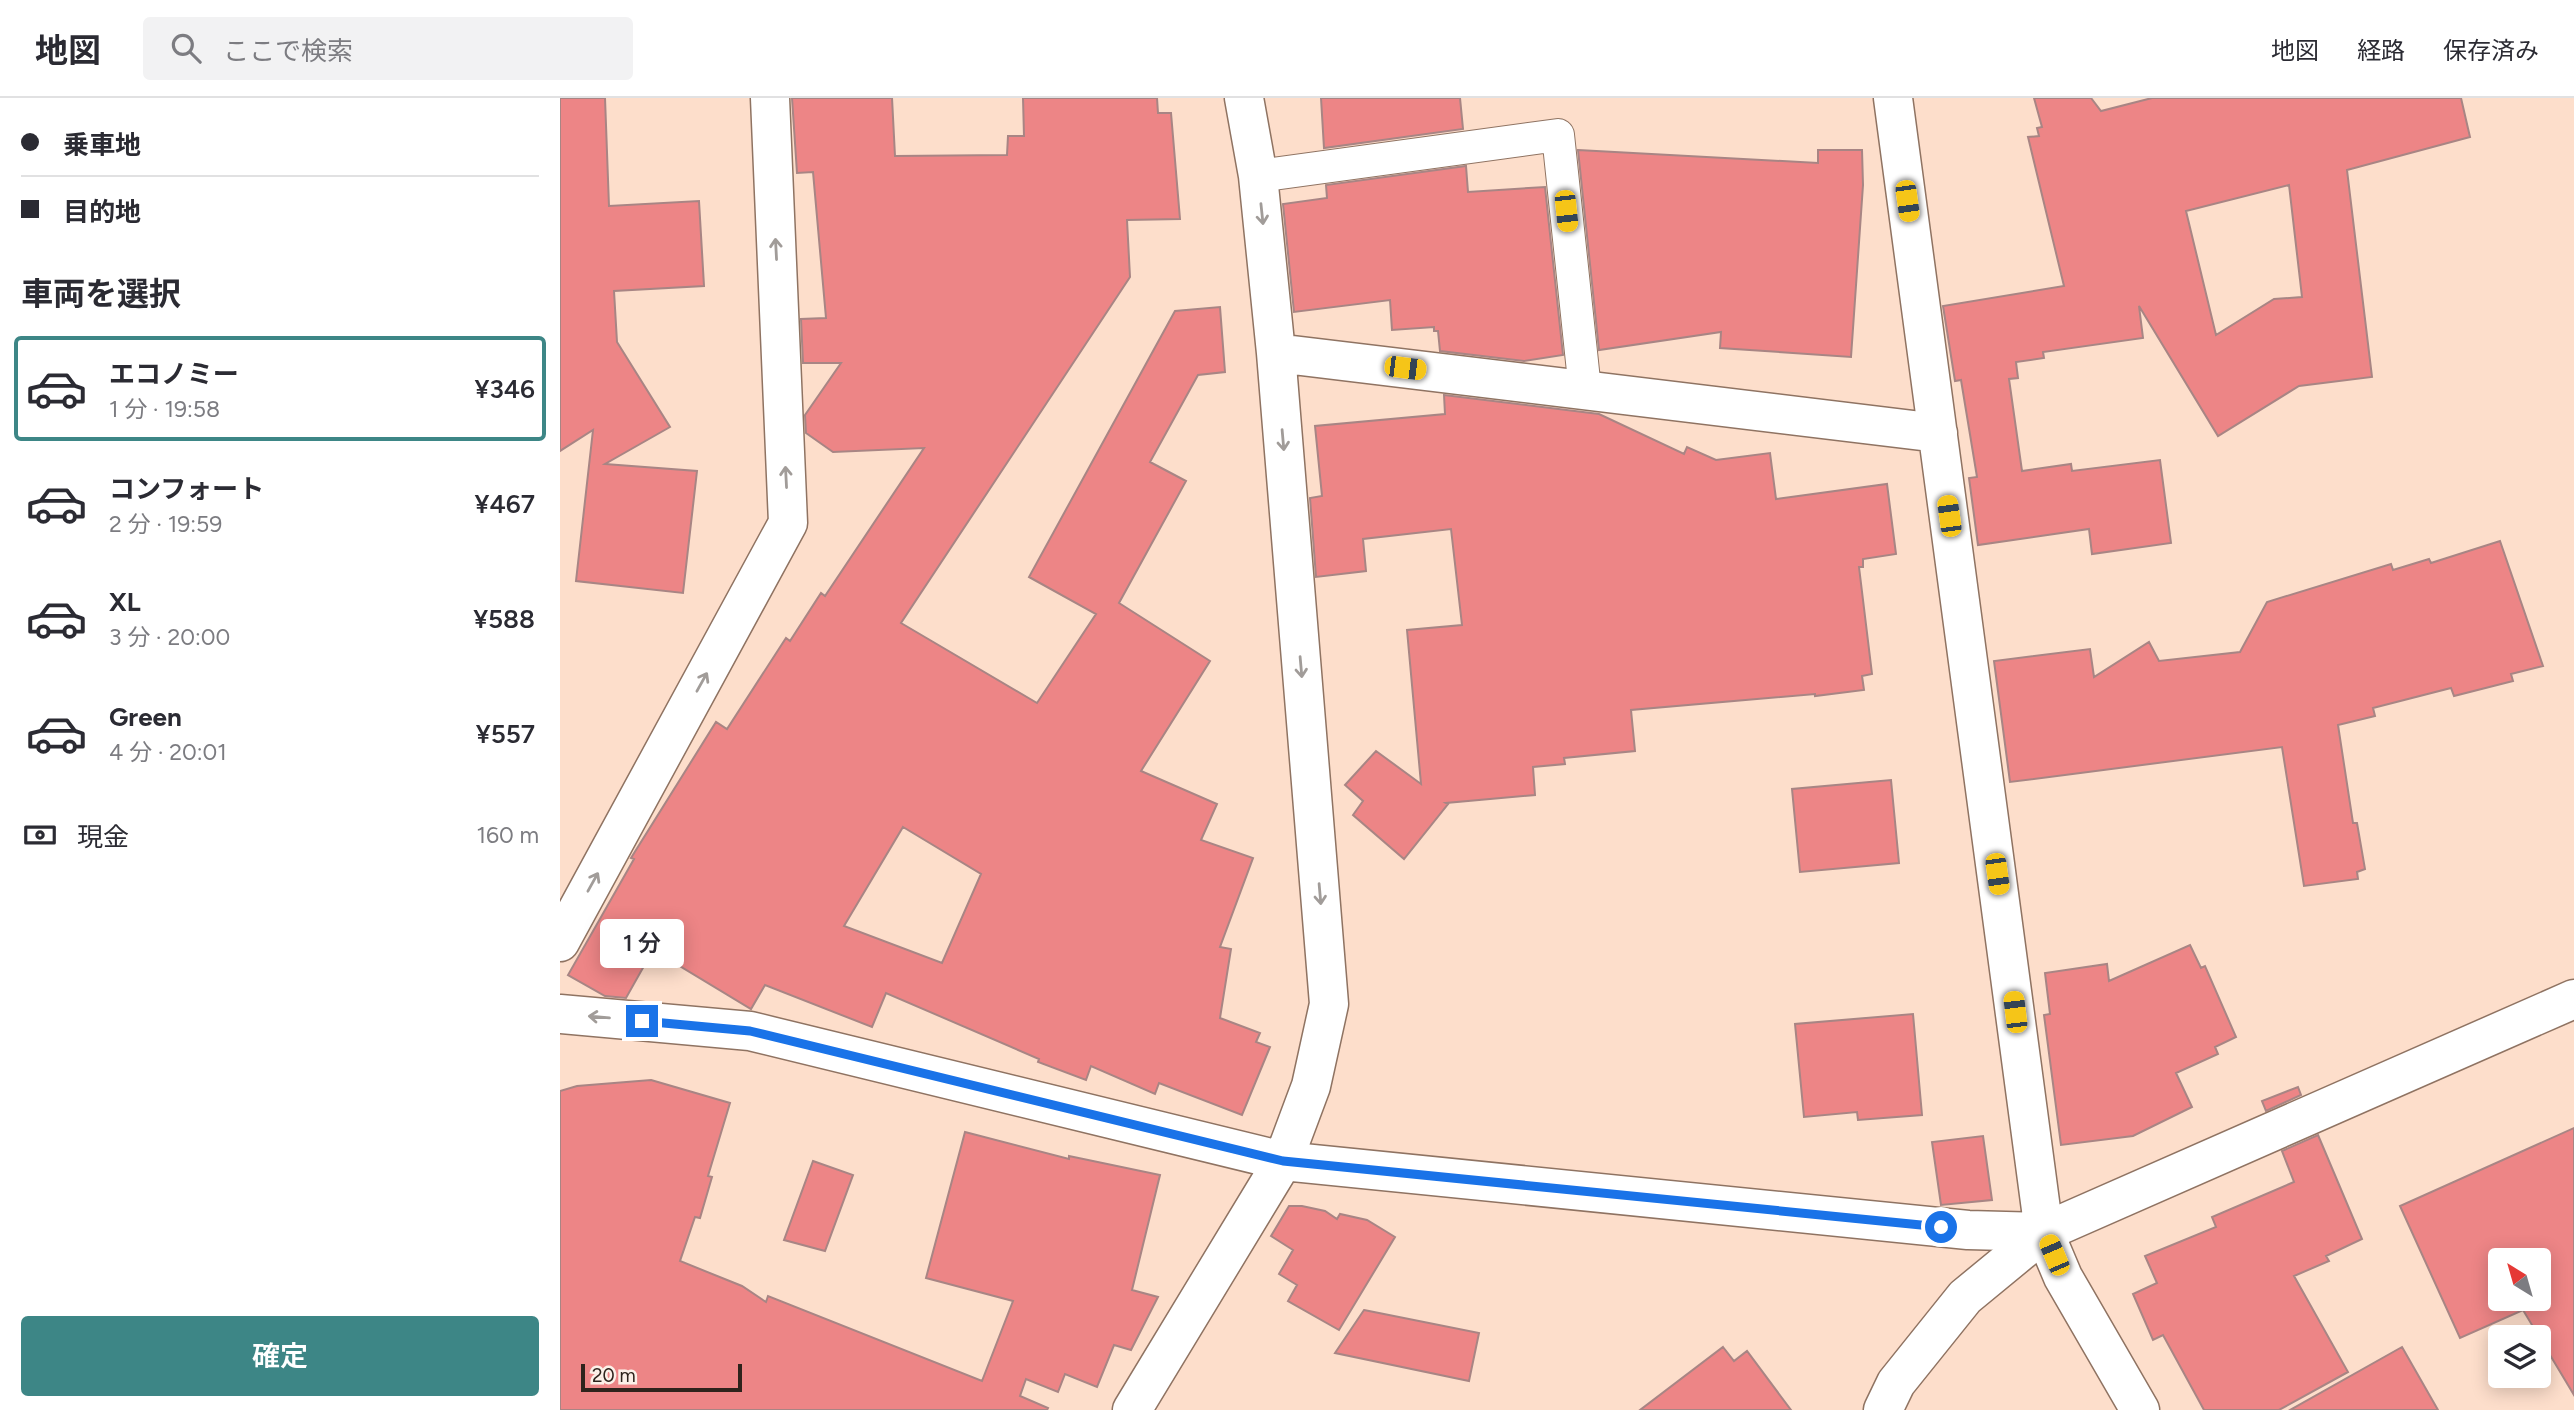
<!DOCTYPE html>
<html lang="ja">
<head>
<meta charset="utf-8">
<style>
  :root { --surface:#fff; --page:#f2f2f3; --text:#2b2b33; --muted:#7c7c81; --line:#e1e1e2; --accent:#3d8686 }
  body { margin:0; font-family:Figtree,"Noto Sans JP",sans-serif; background:var(--page); color:var(--text); height:100vh; display:flex; flex-direction:column; font-size:26px; white-space:nowrap }
  * { box-sizing:border-box; margin:0 }
  p { font-size:23px; color:var(--muted) }
  .icon { flex:none; width:38px; height:38px; fill:none; stroke:currentColor; stroke-width:2; stroke-linecap:round; stroke-linejoin:round }
  .map { position:relative; flex:1; overflow:hidden }
  .panel { display:flex; flex-direction:column; background:var(--surface); width:560px }
  .panel>* { flex:none }
  .hud { display:grid; align-content:center; height:154px; padding:0 21px; background:var(--surface) }
  .needle { width:46px; rotate:323deg }
  .tools { position:absolute; left:1928px; top:1150px; display:grid; gap:14px }
  .tools a { display:grid; place-items:center; width:63px; height:63px; border-radius:7px; background:var(--surface); box-shadow:0 4px 18px #0003; font-size:35px }
  .scale { position:absolute; left:21px; bottom:18px; width:161px; box-sizing:border-box; padding-left:7px; border:4px solid #2e231c; border-top:0; font-size:19px; line-height:24px; white-space:nowrap; color:#2e231c; -webkit-text-stroke:5px #fcf0e8; paint-order:stroke }
  .end { position:absolute; width:32px; height:32px; margin:-16px; border:9px solid #1a73e8; background:#fff; box-shadow:0 0 0 4px #fff }
  .from { border-radius:50% }
  .bubble { position:absolute; height:49px; border-radius:7px; background:var(--surface); box-shadow:0 4px 18px #0003; font-size:23px; font-weight:600; line-height:49px; text-align:center }
  .car { position:absolute; width:21px; height:42px; margin:-21px -10px; border-radius:9px; box-shadow:0 0 5px 2px #0007; background:linear-gradient(#f5c518 24%,#345 0 40%,#f5c518 0 76%,#345 0 86%,#f5c518 0) }
  .hud b { display:flex; align-items:center; gap:24px; height:66px; font-size:26px }
  .hud b+b { border-top:2px solid var(--line) }
  .hud i { width:18px; height:18px; background:var(--text) }
  ul { padding:0; list-style:none }
  li { display:flex; align-items:center; gap:21px; height:105px; margin:0 14px 10px; padding:0 7px; border:4px solid transparent; border-radius:7px }
  li div { flex:1 }
  li b { display:block; font-size:26px }
  li em { font-style:normal; font-weight:600 }
  li.active { border-color:var(--accent) }
  li>.icon { width:63px; height:63px; stroke-width:1.5 }
  h2 { padding:0 21px; font-size:32px; line-height:84px }
  .pay { display:flex; align-items:center; gap:18px; height:77px; padding:0 21px; font-size:26px }
  .pay p { margin-inline-start:auto }
  .primary-button { display:flex; gap:14px; margin-top:auto; padding:14px 21px }
  .primary-button a { flex:1; height:80px; border-radius:7px; background:var(--accent); color:#fff; font-size:28px; font-weight:600; line-height:80px; text-align:center }
  header { display:flex; align-items:center; gap:42px; box-sizing:border-box; height:98px; padding:0 35px; background:var(--surface); border-bottom:2px solid var(--line) }
  header strong { font-size:33px }
  nav { display:flex; gap:38px; margin-inline-start:auto; font-size:24px }
  .search { width:490px; height:63px; background:var(--page); display:flex; align-items:center; gap:18px; box-sizing:border-box; padding:0 24px; border-radius:7px; color:var(--muted); font-size:26px }
  main { display:flex; flex:1; min-height:0 }
  .map>svg:first-child { display:block }
</style>
</head>
<body>
<header>
<strong>地図</strong>
<div class="search"><svg class="icon" aria-label="search" viewBox="0 0 24 24"><circle cx="10" cy="10" r="6"/><path d="M15 15l6 6"/></svg>ここで検索</div>
<nav><a>地図</a><a>経路</a><a>保存済み</a></nav>
</header>
<main>
<section class="panel">
<div class="hud">
<b><i class="from"></i>乗車地</b>
<b><i></i>目的地</b>
</div>
<h2>車両を選択</h2>
<ul>
<li class="active"><svg class="icon" aria-label="car" viewBox="0 0 24 24"><path d="M5 17H2v-5l4-1 3-4h7l3 4 3 1v5h-3M9 17h6M6 11h13"/><circle cx="7" cy="17" r="2"/><circle cx="17" cy="17" r="2"/></svg><div><b>エコノミー</b><p>1 分 · 19:58</p></div><em>¥346</em></li>
<li><svg class="icon" aria-label="car" viewBox="0 0 24 24"><path d="M5 17H2v-5l4-1 3-4h7l3 4 3 1v5h-3M9 17h6M6 11h13"/><circle cx="7" cy="17" r="2"/><circle cx="17" cy="17" r="2"/></svg><div><b>コンフォート</b><p>2 分 · 19:59</p></div><em>¥467</em></li>
<li><svg class="icon" aria-label="car" viewBox="0 0 24 24"><path d="M5 17H2v-5l4-1 3-4h7l3 4 3 1v5h-3M9 17h6M6 11h13"/><circle cx="7" cy="17" r="2"/><circle cx="17" cy="17" r="2"/></svg><div><b>XL</b><p>3 分 · 20:00</p></div><em>¥588</em></li>
<li><svg class="icon" aria-label="car" viewBox="0 0 24 24"><path d="M5 17H2v-5l4-1 3-4h7l3 4 3 1v5h-3M9 17h6M6 11h13"/><circle cx="7" cy="17" r="2"/><circle cx="17" cy="17" r="2"/></svg><div><b>Green</b><p>4 分 · 20:01</p></div><em>¥557</em></li>
</ul>
<div class="pay"><svg class="icon" aria-label="cash" viewBox="0 0 24 24"><path d="M3 7h18v10H3z"/><circle cx="12" cy="12" r="2"/></svg>現金<p>160 m</p></div>
<div class="primary-button"><a>確定</a></div>
</section>
<div class="map">
<svg width="2014" height="1312" viewBox="0 0 2014 1312">
  <rect width="100%" height="100%" fill="#fddecb"/>
  <path fill="#ed8586" stroke="#a88584" stroke-width="2" fill-rule="evenodd" d="M0,0H45L49,108L139,103L144,188L54,193L57,244L110,329L45,366L137,373L123,495L16,483L33,332L0,353Z
    M232,0H332L335,58L447,57L448,38H464L463,0H597L598,15H611L620,121L567,122L570,179L341,525L477,605L536,516L469,479L615,213L660,209L665,274L638,277L590,364L626,383L559,505L650,563L581,673L657,706L641,742L693,760L660,849L671,851L660,920L700,935L696,944L710,949L682,1017L599,985L595,996L531,968L526,982L478,964L479,961L326,895L312,929L205,887L191,911L93,852L66,900L45,898L8,877L74,761L71,760L156,624L167,631L226,540L230,543L261,495L265,498L364,350L273,354L246,335L245,317L281,265H243L241,221L266,220L253,74L237,75ZM343,729L421,776L382,865L284,828Z
    M761,0H900L903,31L764,50Z
    M1474,0H1531L1541,13L1592,0H1901L1910,39L1787,72L1812,279L1739,288L1658,338L1579,208L1583,240L1483,254L1484,260L1456,264L1458,280L1449,281L1462,373L1511,366L1512,373L1600,362L1611,445L1532,456L1529,431L1418,447L1409,380L1417,379L1401,282L1395,283L1383,208L1504,188L1468,39L1479,38L1477,30L1482,29ZM1729,87L1742,199L1714,201L1656,237L1626,113Z
    M1018,52L1258,65V52H1302L1303,87L1291,259L1160,250L1161,234L1039,252Z
    M906,68L908,94L985,89L1003,257L964,263L880,253L878,233H874V229L832,232L830,202L734,214L723,106L767,100L766,87Z
    M884,297L1039,316L1124,356L1127,349L1156,362L1210,355L1216,401L1327,386L1336,456L1303,461V469H1299L1312,576L1302,578L1304,592L1255,598V596L1071,612L1075,653L1004,660L1005,666L973,669L975,697L886,705L888,706L844,761L793,717L803,703L785,687L816,653L861,686L847,532L902,527L891,431L803,441L806,473L756,479L750,400L762,398L755,328L885,316Z
    M1940,443L1983,568L1951,576L1953,583L1894,598L1891,590L1813,610L1815,618L1778,627L1793,725H1797L1805,771L1797,774L1798,781L1744,788L1722,649L1450,684L1434,563L1530,551L1534,579L1589,544L1599,563L1680,554L1707,504L1831,466L1833,472L1869,461L1871,465Z
    M1331,682L1339,765L1240,774L1232,691Z
    M1630,847L1641,870L1645,868L1676,939L1655,949L1658,956L1616,975L1632,1009L1573,1038L1501,1047L1484,917L1490,916L1485,875L1547,866L1549,883Z
    M1353,916L1362,1017L1298,1022L1297,1014L1244,1019L1235,926Z
    M91,982L170,1005L148,1078L152,1079L140,1120L135,1119L120,1163L182,1188L206,1204L208,1198L422,1283L453,1203L366,1180L405,1034L509,1061V1058L600,1077L572,1192L598,1199L571,1252L554,1247L537,1289L505,1276L498,1294L466,1281L460,1298L488,1310L487,1312H0V993L17,988Z
    M1738,989L1741,997L1706,1013L1702,1003Z
    M2014,1030V1297L1963,1212L1900,1240L1840,1108ZM1941,1162H1979V1200H1941Z
    M1758,1037L1802,1141L1766,1158L1769,1163L1734,1178L1788,1274L1719,1312H1644L1603,1237L1593,1242L1573,1196L1597,1185L1585,1158L1656,1129L1652,1119L1734,1084L1722,1053Z
    M1423,1038L1432,1102L1381,1107L1372,1044Z
    M253,1063L293,1077L265,1153L224,1142Z
    M729,1108H742L765,1113L777,1121L780,1116L807,1122L835,1139L779,1232L728,1203L737,1187L719,1176L733,1152L711,1138Z
    M804,1212L919,1235L909,1283L775,1255Z
    M1163,1249L1174,1263L1187,1253L1231,1312H1080Z
    M1842,1249L1878,1312H1730Z"/>
  <g fill="none" stroke-linecap="round" stroke-linejoin="round">
    <g stroke="#8f7362" stroke-width="34">
      <path id="service" d="M698,78L998,37L1025,292"/>
    </g>
    <g stroke="#8f7362" stroke-width="41">
      <path id="minor" d="M1333,0L1484,1134L1503,1179L1580,1312
        M716,255L1378,335
        M0,844L228,425L210,0
        M0,916L190,933L723,1063L1408,1132L1484,1134
        M572,1312L723,1063L751,988L769,906L716,255L698,78L684,0"/>
    </g>
    <g stroke="#8f7362" stroke-width="41">
      <path id="tertiary" d="M1323,1312L1336,1285L1405,1199L1484,1134L2014,901"/>
    </g>
    <use href="#service" stroke="#fff" stroke-width="32"/>
    <use href="#minor" stroke="#fff" stroke-width="38"/>
    <use href="#tertiary" stroke="#fff" stroke-width="38"/>
  </g>
  <defs><path id="oneway-shaft" d="M-6 0H5M1.5-3L5.5 0L1.5 3" fill="none" stroke-width="1.6" stroke-linecap="round" stroke-linejoin="round" transform="scale(1.75)"/></defs>
  <g stroke="#a19c99">
    <use href="#oneway-shaft" transform="translate(702 116) rotate(84)"/>
    <use href="#oneway-shaft" transform="translate(216 151) rotate(-93)"/>
    <use href="#oneway-shaft" transform="translate(723 342) rotate(85)"/>
    <use href="#oneway-shaft" transform="translate(226 379) rotate(-93)"/>
    <use href="#oneway-shaft" transform="translate(741 569) rotate(85)"/>
    <use href="#oneway-shaft" transform="translate(142 584) rotate(-61)"/>
    <use href="#oneway-shaft" transform="translate(33 784) rotate(-61)"/>
    <use href="#oneway-shaft" transform="translate(760 796) rotate(85)"/>
    <use href="#oneway-shaft" transform="translate(39 919) rotate(-175)"/>
  </g>
  <g fill="none" stroke-linecap="round" stroke-linejoin="round">
    <path stroke="#1a73e8" stroke-width="9" d="M82,923L190,933L723,1063L1381,1129"/>
  </g>
</svg>
<div class="tools">
<a><svg class="needle" viewBox="-14 -14 28 28"><path d="M0-13l5 13h-10z" fill="#e53935"/><path d="M0 13l5-13h-10z" fill="#7c7c81"/></svg></a>
<a><svg class="icon" aria-label="layers" viewBox="0 0 24 24"><path d="M12 4l9 5-9 5-9-5zM3 14l9 5 9-5"/></svg></a>
</div>
<div class="scale">20 m</div>
<i class="end from" style="left:1381px;top:1129px"></i>
<i class="end" style="left:82px;top:923px"></i>
<div class="bubble" style="left:40px;top:821px;width:84px">1 分</div>
<i class="car" style="left:1347px;top:103px;rotate:172deg"></i>
<i class="car" style="left:1006px;top:113px;rotate:174deg"></i>
<i class="car" style="left:845px;top:270px;rotate:97deg"></i>
<i class="car" style="left:1389px;top:418px;rotate:352deg"></i>
<i class="car" style="left:1437px;top:776px;rotate:172deg"></i>
<i class="car" style="left:1455px;top:914px;rotate:353deg"></i>
<i class="car" style="left:1494px;top:1157px;rotate:337deg"></i>
</div>
</main>
</body>
</html>
